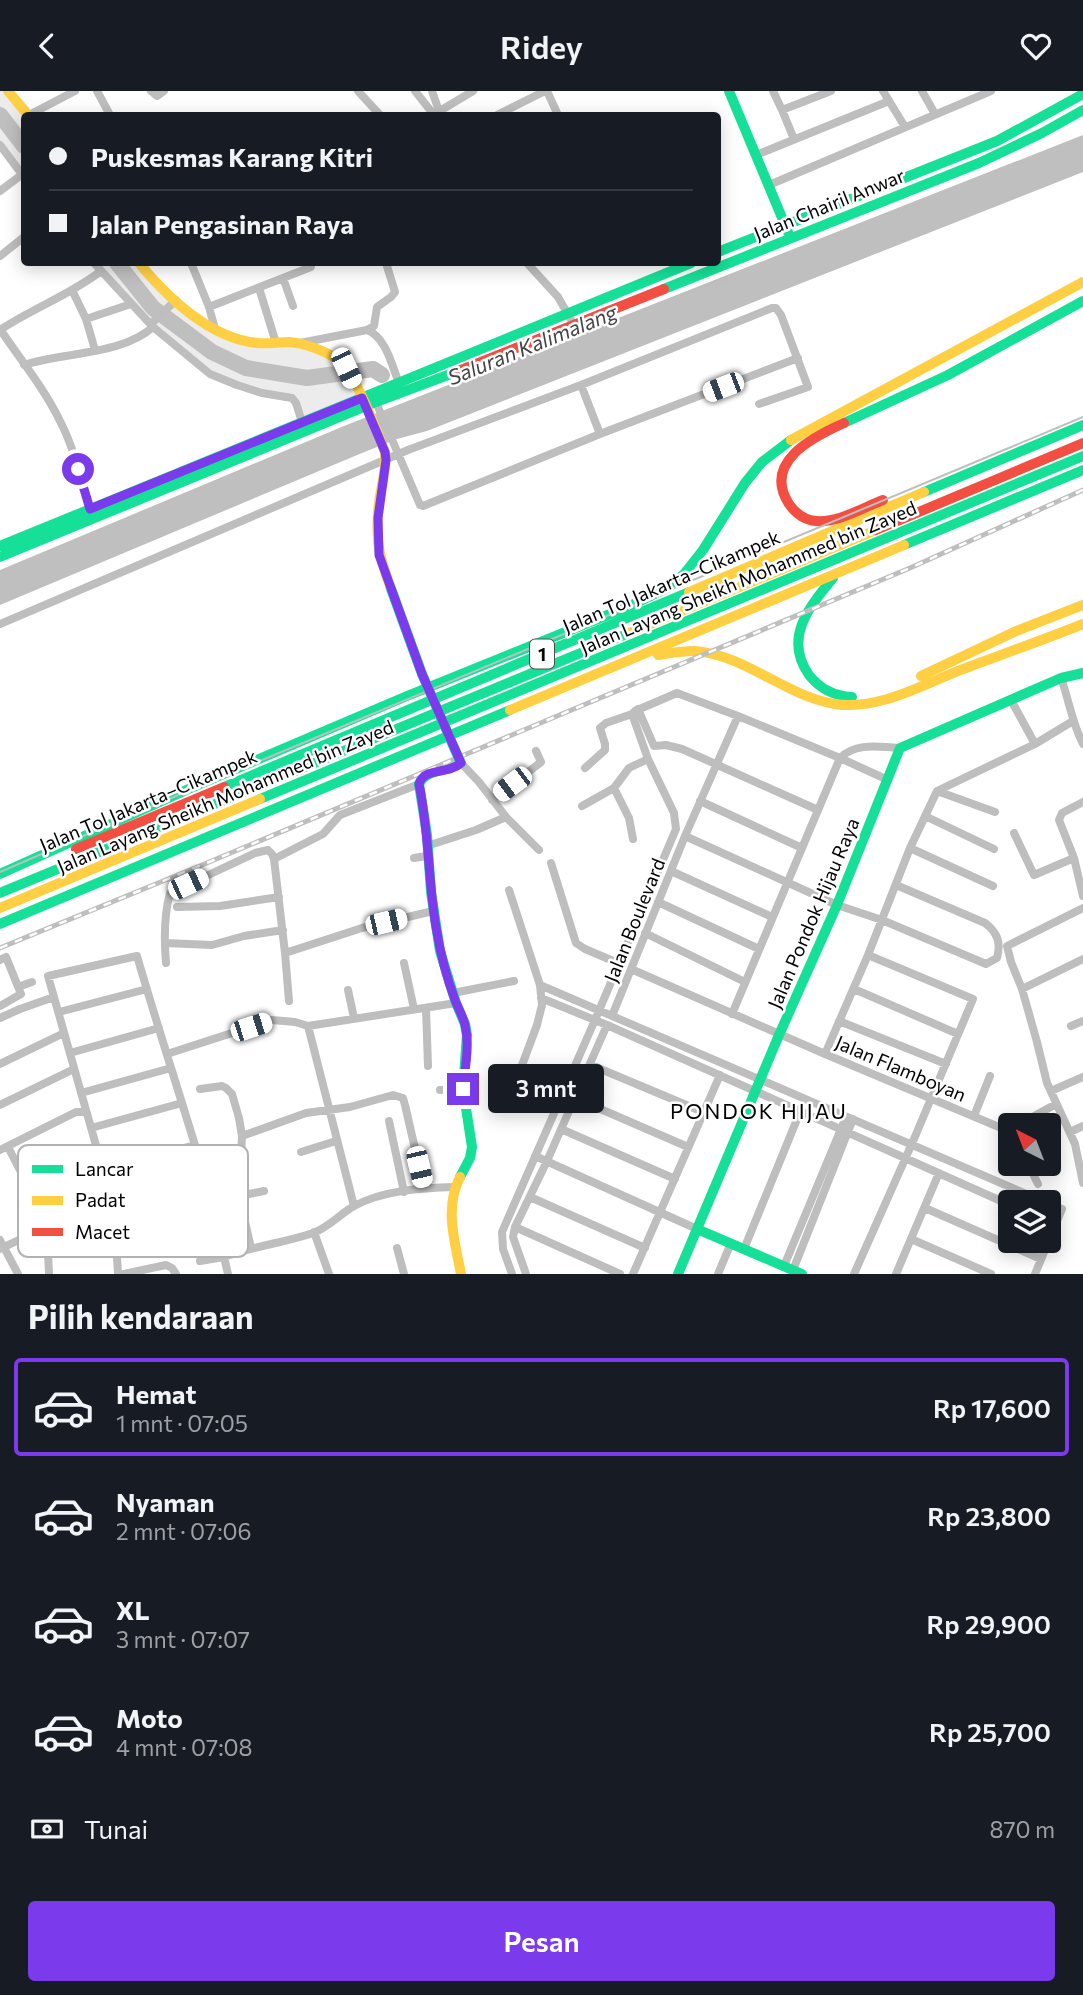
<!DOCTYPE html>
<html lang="id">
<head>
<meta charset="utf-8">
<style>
  :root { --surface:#171b24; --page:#20242c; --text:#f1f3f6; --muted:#9ea1a6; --line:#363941; --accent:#7c3aed }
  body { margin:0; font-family:Commissioner,sans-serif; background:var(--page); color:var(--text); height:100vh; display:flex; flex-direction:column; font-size:26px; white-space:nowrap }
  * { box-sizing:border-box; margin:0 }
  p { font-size:23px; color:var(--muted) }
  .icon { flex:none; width:38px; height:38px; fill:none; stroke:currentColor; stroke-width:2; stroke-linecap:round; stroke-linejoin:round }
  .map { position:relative; height:1183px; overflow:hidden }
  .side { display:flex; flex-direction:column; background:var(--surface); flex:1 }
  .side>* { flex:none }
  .hud { position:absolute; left:21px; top:21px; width:700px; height:154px; border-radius:7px; box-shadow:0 4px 18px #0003; display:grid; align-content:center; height:154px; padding:0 28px; background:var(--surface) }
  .needle { width:46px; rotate:318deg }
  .controls { position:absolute; left:998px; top:1022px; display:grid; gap:14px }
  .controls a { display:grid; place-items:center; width:63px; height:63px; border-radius:7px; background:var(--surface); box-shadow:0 4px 18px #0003; font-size:35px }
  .end { position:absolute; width:32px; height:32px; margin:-16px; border:9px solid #7c3aed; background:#fff; box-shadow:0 0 0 4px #fff }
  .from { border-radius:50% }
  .bubble { position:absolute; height:49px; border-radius:7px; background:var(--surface); box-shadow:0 4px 18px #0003; font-size:23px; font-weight:600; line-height:49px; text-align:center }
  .car { position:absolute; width:21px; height:42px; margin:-21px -10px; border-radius:9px; box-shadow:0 0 5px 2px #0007; background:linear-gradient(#fff 24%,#345 0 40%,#fff 0 76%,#345 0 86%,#fff 0) }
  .hud b { display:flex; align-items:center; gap:24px; height:66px; font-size:26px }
  .hud b+b { border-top:2px solid var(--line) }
  .hud i { width:18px; height:18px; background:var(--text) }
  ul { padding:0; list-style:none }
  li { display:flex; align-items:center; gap:21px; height:98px; margin:0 14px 10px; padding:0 14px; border:4px solid transparent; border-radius:7px }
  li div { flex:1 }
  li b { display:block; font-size:26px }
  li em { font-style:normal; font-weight:600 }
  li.current { border-color:var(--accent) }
  li>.icon { width:63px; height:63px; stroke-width:1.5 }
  h2 { padding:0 28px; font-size:32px; line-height:84px }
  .pay { display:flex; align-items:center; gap:18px; height:77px; padding:0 28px; font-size:26px }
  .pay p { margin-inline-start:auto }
  .action { display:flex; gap:14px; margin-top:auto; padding:14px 28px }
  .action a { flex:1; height:80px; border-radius:7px; background:var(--accent); color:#fff; font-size:28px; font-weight:600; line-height:80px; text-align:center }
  header { display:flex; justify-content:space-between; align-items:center; height:91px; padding:0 28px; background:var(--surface); font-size:32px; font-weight:600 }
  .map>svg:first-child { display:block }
</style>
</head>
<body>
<header><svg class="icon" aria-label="back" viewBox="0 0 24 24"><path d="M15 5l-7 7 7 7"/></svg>Ridey<svg class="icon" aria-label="heart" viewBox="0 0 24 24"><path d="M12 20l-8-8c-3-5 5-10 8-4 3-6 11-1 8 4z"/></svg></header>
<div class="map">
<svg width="1083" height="1183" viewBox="0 0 1083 1183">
  <rect width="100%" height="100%" fill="#fff"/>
  <path fill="#ececec" d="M0,0H8L24,24V86L0,54Z
    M94,172H139L176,209L229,246L295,252L340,270L362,308L302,331L296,310L225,289L160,242Z"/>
  <path fill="#bfbfbf" d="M1083,44V81L427,340L397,348L362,362L0,514V479L344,335Z"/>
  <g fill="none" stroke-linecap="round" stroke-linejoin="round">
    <path stroke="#bfbfbf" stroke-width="16" d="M0,24L24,55
      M117,172L153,217L212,261L246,277L307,287L373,278L382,284"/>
    <path stroke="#bebebe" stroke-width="8" d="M97,0L110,24
      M151,0L157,5L164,0
      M358,0L380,24
      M415,0L434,24
      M432,0L439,20
      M547,0L558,24
      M773,0L782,19L831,0
      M883,0L905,36
      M922,0L935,23
      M782,19L794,48
      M29,24L75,0
      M433,24L473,0
      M497,24L545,0
      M0,54L24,86
      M756,64L889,10
      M769,94L991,0
      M0,100L24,82
      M0,165L24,146
      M94,172L153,236L210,283L237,294L262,302L292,307L296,312L302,331
      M191,172L209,216L215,238
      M527,172L558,206L574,234
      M283,187L293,215
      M259,197L276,252
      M72,199L86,228L95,259
      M209,216L311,176V172
      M86,228L131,213
      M151,233L176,209
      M0,238C20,268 44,297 60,330C74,357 81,388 90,418
      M0,239C33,217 70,204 101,180
      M367,239C386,246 392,275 399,292
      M300,252L367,239L374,235L377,216L391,206L395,201L386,172
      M24,274C64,261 122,264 153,236
      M581,294L600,343
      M375,309L420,414L423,415L600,343L798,267
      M0,533L408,359L581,294L772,217H776L781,224L808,296L759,313
      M1061,587C1069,609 1072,632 1083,653
      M1011,609L1035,653
      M638,618L654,655L666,654L682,658L818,719
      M461,672L479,691L506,726L539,759
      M585,677L605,659V653L600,637L606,632L632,623
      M614,697L629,727L633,748
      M937,700L995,721
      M492,709L541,671L536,660
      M700,710L802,757
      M1083,711L1062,722L1059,729L1074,767L1083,805
      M582,715L614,697L629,677L648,668
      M925,725L994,758
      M1014,742L1034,784L1074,767
      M685,745L837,814L882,829L986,873L997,867C1001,852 998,842 985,832L896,794
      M427,755L476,739L506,726
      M910,757L993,795
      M414,767L427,765
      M274,768L323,743L340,724L419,693
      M551,772L576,852L585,858L618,872
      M671,780L772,826
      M509,799L540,894L542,914L537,934L515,993
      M658,811L759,858
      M177,816L220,815L279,806
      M1083,817L1007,855L1011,871L1022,898L1037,951L1047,992L1075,1053L1083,1092
      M645,842L745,891
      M165,852L212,854L244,845L283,839
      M285,862L362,837L433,820
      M0,869L6,866L21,903L0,915
      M166,872C164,849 164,824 170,802L255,762L268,759L272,763L274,768L285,862L289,910
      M404,872L414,918
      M631,878L825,963L1006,1039H1010
      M540,894L1045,1111
      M18,896L32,891
      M854,898L958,943
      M1022,898L1083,868
      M348,899L354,927
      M453,902L514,890
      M541,907L607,934L1010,1114
      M426,917L428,975
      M59,921L147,898
      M732,923L840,667C856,651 879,656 900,657
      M612,925L685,745L738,625L840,667L888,689
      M0,927L20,918L54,906
      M839,930L946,973
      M308,935L354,1115
      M1071,935L1083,930
      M70,962L159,937
      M167,963L272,929L295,931L308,935L456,912
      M825,963L868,864L910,757L937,700L1035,653L1073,630
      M0,973L64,942
      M591,974L703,1021
      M200,998L222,995L226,997L232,1003L239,1027L242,1045L239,1105L251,1157
      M440,999L463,998
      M1051,1000L1083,986
      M81,1002L171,977
      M575,1007L688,1056
      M0,1014L74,978
      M974,1025L990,985
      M389,1030L404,1101
      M1018,1034L1056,1013
      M91,1037L182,1012
      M561,1038L675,1088
      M1070,1041L1083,1035
      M242,1045L306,1022L350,1016L393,1004L403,1007L405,1014L424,1097
      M195,1054L103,1079L48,885L137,865C157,934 180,1004 201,1074
      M8,1056L24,1087L31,1092L36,1091L80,1069L98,1063
      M0,1059L76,1021H86
      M301,1061L336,1050
      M535,1065L697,1138
      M1028,1073L1038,1093
      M103,1094L115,1131L118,1183
      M239,1105L264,1100
      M530,1106L645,1157
      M925,1117L1041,1168
      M115,1131L151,1122L171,1120L186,1123L210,1116L215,1140L224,1166L200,1170
      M515,1136L620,1183
      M314,1141L329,1183
      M911,1148L991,1183
      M0,1149L18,1183
      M397,1157L404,1183
      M0,1158L44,1137L47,1141L49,1183
      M744,1158L800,1021
      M784,1175L846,1026
      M793,1179L853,1028
      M124,1183L166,1174L172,1177L176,1183
      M228,1183L224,1166C253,1155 284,1152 313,1142C329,1136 340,1123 354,1115C384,1099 422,1097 455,1096
      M512,1183L503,1158L502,1141L595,929L676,738L674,722L648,668L632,623L635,620L677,602L738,625
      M526,1183L513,1146L515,1136L547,1070L607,934
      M633,1183L720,984
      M718,1183L731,1152
      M854,1183L914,1048L973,908L868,864
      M896,1183L939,1082
      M1035,1183L1062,1118L1048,1113"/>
    <path stroke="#16e098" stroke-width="10" d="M729,0L788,141
      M718,161L997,50L1083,3
      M664,198L979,72L1042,42L1083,19
      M844,332L948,284L1083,210
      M924,401L1083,334
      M904,454L1083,379
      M0,455L691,172
      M0,466L376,311L456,281
      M833,487C809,516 783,547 809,584C820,598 835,605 852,606
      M390,495L422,583
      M459,668L461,672C447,681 427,677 419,693L427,744L431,801L440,860L456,912L465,933L467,944L463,998L472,1056L470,1067L460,1086
      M224,696L689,501
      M0,783L193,696L407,605L630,515L669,496L684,483L703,459L745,392L762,371L791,349
      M0,833L510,619
      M697,1138L802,1183
      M678,1183L779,944L837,814L900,657L1061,587L1083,582"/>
    <path stroke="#ffcf43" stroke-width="10" d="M8,0L28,24
      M139,172C168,207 209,247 257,252C267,253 278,251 289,251C304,252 327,260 339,270C357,285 376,339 385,361C387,378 381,395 379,412C375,446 378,462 390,495
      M791,349L1083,191
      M689,501L924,401
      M658,564C670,562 683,560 695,560C746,564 785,605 835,613C878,620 924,593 963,578C1003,563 1043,549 1083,533
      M921,585L1014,541L1083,514
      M510,619L904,454
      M460,1086C444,1117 455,1151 461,1183"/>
    <path stroke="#f24e42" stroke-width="10" d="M456,281L664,198
      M844,332C813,346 762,371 789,413C796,423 804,429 816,430C838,432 862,417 883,409
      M76,758L224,696"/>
    <path stroke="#bebebe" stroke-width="2" d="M0,781L145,718L1083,326"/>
    <g stroke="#bebebe" stroke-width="5">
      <path id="rail" d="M0,857L202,774L910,477L1083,399"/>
    </g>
    <use href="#rail" stroke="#fff" stroke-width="2.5" stroke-dasharray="8" stroke-linecap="butt"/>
    <path stroke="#16e098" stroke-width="10" d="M422,583L459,668
      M260,708L1083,365
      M0,802L629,542"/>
    <path stroke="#ffcf43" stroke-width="10" d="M629,542L876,439
      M0,817L260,708"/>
    <path stroke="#f24e42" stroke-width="10" d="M876,439L1083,352"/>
  </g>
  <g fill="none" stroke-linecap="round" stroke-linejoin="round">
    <path stroke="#7c3aed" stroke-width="9" d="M78,378L90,418L362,307L385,361L386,369L378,427L379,464L422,583L461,672C448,684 424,676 419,693C429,740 428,789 436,836C440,861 446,885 455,909C458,917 463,925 465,934C470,955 465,976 463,998"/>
  </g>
  <g text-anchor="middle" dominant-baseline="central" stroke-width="5" stroke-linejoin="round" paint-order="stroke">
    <rect fill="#fff" stroke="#4c4c4c" stroke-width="2" x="530" y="548.5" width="24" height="29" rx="5"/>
    <g font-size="18" font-weight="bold" fill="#000">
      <text x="542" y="563">1</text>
    </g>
    <g font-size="19" fill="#000" stroke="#fff">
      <text transform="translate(829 113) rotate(-22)">Jalan Chairil Anwar</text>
      <text transform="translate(748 486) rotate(-23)">Jalan Layang Sheikh Mohammed bin Zayed</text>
      <text transform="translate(671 490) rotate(-23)">Jalan Tol Jakarta–Cikampek</text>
      <text transform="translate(225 705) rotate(-23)">Jalan Layang Sheikh Mohammed bin Zayed</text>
      <text transform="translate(148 709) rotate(-23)">Jalan Tol Jakarta–Cikampek</text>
      <text transform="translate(813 822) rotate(-67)">Jalan Pondok Hijau Raya</text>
      <text transform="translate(634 829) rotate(-68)">Jalan Boulevard</text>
      <text transform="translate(901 977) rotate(23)">Jalan Flamboyan</text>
    </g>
    <g font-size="21" font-style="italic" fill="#444" stroke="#fff">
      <text transform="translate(532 253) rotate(-22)">Saluran Kalimalang</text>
    </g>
    <g font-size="21" letter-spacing="2" fill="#000" stroke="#fff">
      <text x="759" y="1019">PONDOK HIJAU</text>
    </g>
  </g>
  <rect x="18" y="1054" width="230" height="112" rx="10" fill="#fff" stroke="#b2b2b2" stroke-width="2"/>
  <rect x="32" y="1074" width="31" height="8" fill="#16e098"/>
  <rect x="32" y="1105" width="31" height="9" fill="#ffcf43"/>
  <rect x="32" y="1137" width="31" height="8" fill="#f24e42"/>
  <g font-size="19" fill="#000">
    <text x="75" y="1085">Lancar</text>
    <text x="75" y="1116">Padat</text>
    <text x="75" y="1148">Macet</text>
  </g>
</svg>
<div class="controls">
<a><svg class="needle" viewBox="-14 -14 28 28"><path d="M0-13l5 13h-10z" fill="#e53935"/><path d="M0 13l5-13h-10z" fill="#9ea1a6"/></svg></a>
<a><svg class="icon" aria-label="layers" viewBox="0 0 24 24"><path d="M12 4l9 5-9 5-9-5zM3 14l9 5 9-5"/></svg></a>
</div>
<i class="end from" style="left:78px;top:378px"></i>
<i class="end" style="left:463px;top:998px"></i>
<div class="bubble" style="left:488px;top:973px;width:116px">3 mnt</div>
<i class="car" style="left:346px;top:277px;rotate:155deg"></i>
<i class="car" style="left:723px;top:296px;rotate:249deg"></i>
<i class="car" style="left:512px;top:693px;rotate:233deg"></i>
<i class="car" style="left:188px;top:793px;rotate:65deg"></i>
<i class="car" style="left:386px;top:831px;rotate:77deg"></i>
<i class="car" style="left:251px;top:936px;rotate:72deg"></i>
<i class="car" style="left:419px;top:1076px;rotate:167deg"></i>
<div class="hud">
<b><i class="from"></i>Puskesmas Karang Kitri</b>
<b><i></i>Jalan Pengasinan Raya</b>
</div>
</div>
<section class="side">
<h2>Pilih kendaraan</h2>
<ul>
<li class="current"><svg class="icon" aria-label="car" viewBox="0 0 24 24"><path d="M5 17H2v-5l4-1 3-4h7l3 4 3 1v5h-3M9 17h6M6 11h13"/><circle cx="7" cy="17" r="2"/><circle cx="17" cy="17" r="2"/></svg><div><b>Hemat</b><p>1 mnt · 07:05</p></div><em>Rp 17,600</em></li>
<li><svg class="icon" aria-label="car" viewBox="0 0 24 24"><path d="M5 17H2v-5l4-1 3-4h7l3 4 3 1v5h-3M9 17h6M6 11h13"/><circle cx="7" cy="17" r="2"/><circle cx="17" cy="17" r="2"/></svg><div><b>Nyaman</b><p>2 mnt · 07:06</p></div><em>Rp 23,800</em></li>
<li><svg class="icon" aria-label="car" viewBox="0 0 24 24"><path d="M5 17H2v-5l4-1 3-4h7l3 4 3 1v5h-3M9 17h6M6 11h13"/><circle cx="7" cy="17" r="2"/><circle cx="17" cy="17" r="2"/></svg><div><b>XL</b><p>3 mnt · 07:07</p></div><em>Rp 29,900</em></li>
<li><svg class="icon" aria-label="car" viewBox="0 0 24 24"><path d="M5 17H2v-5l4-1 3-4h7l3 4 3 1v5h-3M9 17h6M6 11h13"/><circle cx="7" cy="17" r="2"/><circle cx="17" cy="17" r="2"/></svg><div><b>Moto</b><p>4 mnt · 07:08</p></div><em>Rp 25,700</em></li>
</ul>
<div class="pay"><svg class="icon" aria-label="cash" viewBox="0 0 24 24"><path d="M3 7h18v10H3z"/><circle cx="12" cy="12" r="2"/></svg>Tunai<p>870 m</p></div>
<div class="action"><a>Pesan</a></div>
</section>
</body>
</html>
